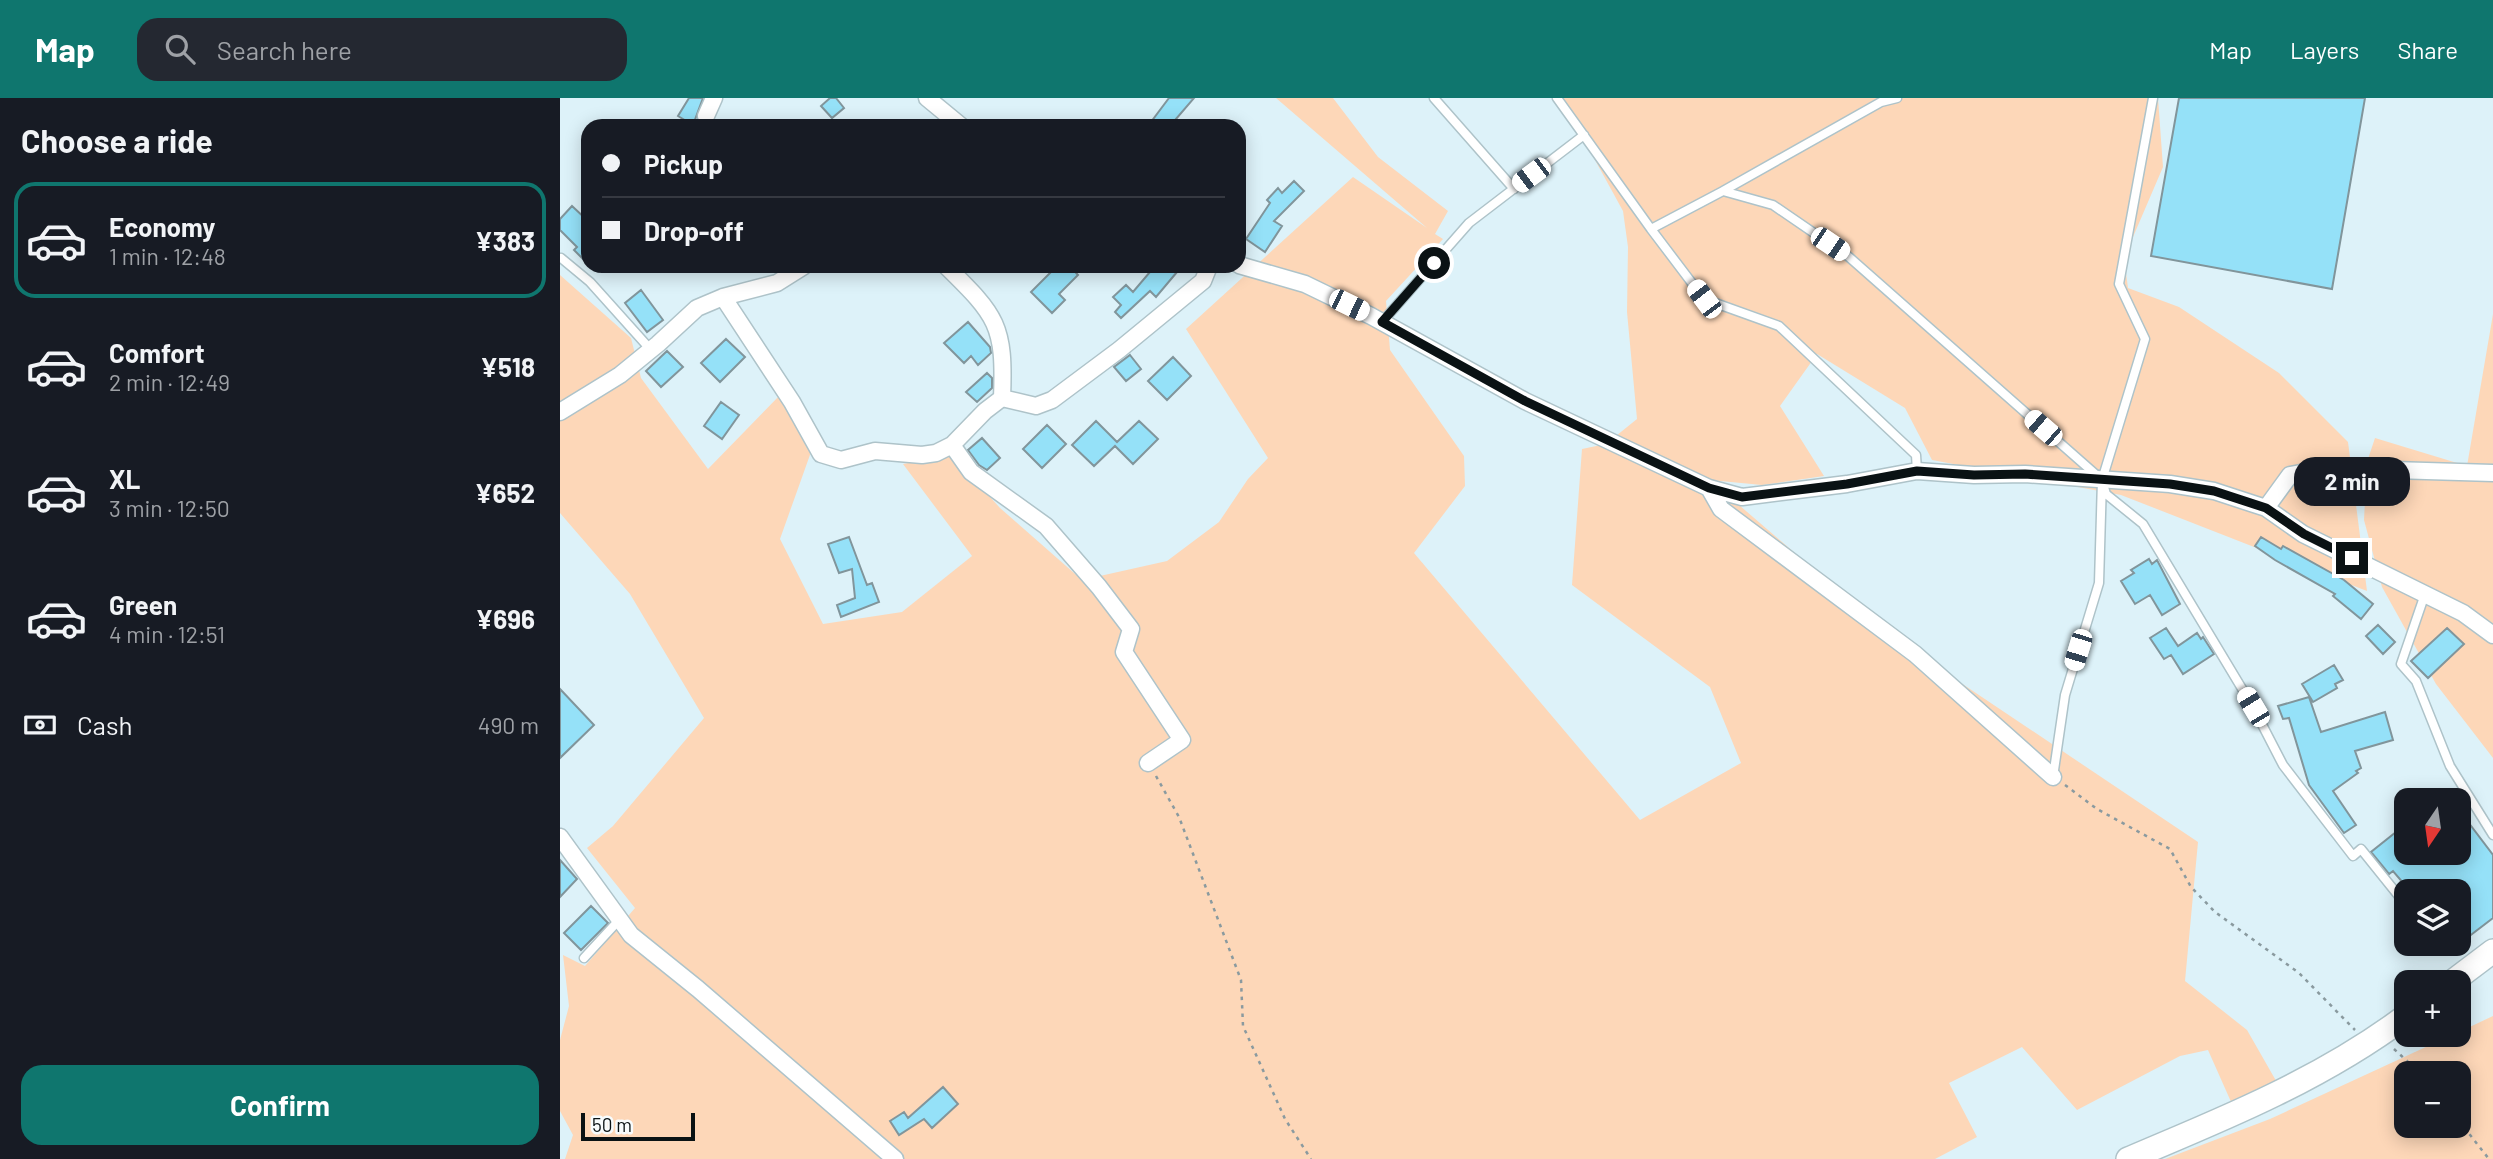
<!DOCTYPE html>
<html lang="en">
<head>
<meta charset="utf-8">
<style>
  :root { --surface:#171b24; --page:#242831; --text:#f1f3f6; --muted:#9ea1a6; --line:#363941; --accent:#0f766e }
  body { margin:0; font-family:Barlow,sans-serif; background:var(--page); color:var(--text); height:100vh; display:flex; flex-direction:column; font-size:26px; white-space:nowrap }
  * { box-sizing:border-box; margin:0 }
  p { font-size:23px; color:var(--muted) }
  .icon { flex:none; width:38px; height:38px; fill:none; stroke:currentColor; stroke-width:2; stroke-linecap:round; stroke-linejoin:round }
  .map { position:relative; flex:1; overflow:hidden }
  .drawer { display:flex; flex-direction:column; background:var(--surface); width:560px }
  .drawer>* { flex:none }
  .banner { position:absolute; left:21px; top:21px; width:665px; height:154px; border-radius:21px; box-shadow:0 4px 18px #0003; display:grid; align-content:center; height:154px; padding:0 21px; background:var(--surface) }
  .needle { width:46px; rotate:193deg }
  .fabs { position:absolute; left:1834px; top:690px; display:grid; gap:14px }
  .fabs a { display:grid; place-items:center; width:77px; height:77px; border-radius:14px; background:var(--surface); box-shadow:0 4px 18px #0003; font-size:35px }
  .scale { position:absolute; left:21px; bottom:18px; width:114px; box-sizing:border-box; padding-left:7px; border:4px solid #0a1214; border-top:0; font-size:19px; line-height:24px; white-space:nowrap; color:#0a1214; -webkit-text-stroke:5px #f8fcfd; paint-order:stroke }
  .end { position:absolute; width:32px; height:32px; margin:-16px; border:9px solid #0a1214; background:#fff; box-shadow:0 0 0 4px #fff }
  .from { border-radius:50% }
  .bubble { position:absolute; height:49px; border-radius:21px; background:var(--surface); box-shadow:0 4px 18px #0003; font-size:23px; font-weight:700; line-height:49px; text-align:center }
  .car { position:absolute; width:21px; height:42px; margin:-21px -10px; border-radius:9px; box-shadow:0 0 5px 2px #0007; background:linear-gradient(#fff 24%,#345 0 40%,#fff 0 76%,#345 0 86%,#fff 0) }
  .banner b { display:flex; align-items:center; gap:24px; height:66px; font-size:26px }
  .banner b+b { border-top:2px solid var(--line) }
  .banner i { width:18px; height:18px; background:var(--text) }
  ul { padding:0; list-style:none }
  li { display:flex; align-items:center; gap:21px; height:116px; margin:0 14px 10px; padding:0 7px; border:4px solid transparent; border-radius:21px }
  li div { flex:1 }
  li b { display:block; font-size:26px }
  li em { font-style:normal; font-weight:700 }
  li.current { border-color:var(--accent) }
  li>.icon { width:63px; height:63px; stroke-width:1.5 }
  h2 { padding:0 21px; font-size:32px; line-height:84px }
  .pay { display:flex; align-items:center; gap:18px; height:77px; padding:0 21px; font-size:26px }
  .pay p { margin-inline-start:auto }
  .action { display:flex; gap:14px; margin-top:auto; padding:14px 21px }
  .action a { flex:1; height:80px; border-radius:21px; background:var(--accent); color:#fff; font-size:28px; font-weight:700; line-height:80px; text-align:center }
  header { display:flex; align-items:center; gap:42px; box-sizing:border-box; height:98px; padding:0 35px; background:var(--accent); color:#fff }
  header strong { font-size:33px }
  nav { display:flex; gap:38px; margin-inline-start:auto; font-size:24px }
  .search { width:490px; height:63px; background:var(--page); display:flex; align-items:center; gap:18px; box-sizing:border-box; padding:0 24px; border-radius:21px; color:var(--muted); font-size:26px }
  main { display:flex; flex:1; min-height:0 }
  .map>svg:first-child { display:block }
</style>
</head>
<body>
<header>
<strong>Map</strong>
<div class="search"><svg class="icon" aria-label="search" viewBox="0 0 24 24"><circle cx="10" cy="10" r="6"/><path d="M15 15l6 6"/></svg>Search here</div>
<nav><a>Map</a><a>Layers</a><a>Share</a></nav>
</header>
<main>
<section class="drawer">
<h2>Choose a ride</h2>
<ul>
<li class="current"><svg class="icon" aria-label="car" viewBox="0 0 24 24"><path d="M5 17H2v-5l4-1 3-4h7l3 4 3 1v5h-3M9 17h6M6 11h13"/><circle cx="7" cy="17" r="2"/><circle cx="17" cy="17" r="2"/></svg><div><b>Economy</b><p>1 min · 12:48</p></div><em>¥383</em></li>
<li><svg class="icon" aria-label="car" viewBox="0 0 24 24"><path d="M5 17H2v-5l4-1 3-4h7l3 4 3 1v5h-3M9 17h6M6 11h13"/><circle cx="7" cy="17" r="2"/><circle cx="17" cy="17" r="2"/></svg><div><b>Comfort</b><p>2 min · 12:49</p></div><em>¥518</em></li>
<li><svg class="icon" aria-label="car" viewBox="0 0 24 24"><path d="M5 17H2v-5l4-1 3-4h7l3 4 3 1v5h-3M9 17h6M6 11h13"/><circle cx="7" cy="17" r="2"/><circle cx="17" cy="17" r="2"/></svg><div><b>XL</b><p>3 min · 12:50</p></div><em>¥652</em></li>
<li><svg class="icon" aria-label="car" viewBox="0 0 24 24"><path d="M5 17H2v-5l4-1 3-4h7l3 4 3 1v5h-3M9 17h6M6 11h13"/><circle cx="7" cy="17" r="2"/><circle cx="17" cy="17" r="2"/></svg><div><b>Green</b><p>4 min · 12:51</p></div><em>¥696</em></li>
</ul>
<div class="pay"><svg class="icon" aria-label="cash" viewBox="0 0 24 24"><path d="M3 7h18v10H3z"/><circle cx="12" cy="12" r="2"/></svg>Cash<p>490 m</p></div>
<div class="action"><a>Confirm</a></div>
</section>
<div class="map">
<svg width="1933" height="1061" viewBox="0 0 1933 1061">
  <rect width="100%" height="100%" fill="#ddf2f9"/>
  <path fill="#fdd7b8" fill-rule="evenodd" d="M716,0H773L818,59L888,113L875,136L883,141L826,203L830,252L904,358L905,388L854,455L1080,722L1181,665L1150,589L1012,487L1022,351L1046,346L1077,321L1067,214L1068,149L1063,113L1001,0H1598L1603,69L1564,160L1568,190L1619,209L1719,275L1788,344L1807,493L1561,397L1372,362L1345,310L1257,256L1220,308L1264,378L1202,387L1150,382L1331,538L1638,744L1625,883L1687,932L1719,988L1672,1006L1648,952L1620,958L1517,1012L1462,949L1389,985L1417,1039L1375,1061H5L13,1037L0,1013V942L9,908L3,857L25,868L75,810L27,750L53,728L144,620L70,496L0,415V177L71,240L81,280L148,371L220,297L251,354L220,441L263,526L342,514L412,458L343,366L392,357L440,410L522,482L607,463L659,424L688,381L708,360L626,231L793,79L867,130Z
    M1933,216V660L1876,586L1822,489L1804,422L1807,364L1815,340L1907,368Z
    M1933,918V1061H1605L1710,1021L1894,936H1899V934ZM1846,975H1899V1027H1846Z"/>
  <path fill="#95e1f8" stroke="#81959b" stroke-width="2" d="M129,0H143L133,27L118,18Z
    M270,0H276L284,10L272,20L261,8Z
    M609,0H634L610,28H588Z
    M1619,0H1805L1772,191L1591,158Z
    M734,83L744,93L714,123L722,128L705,154L686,141L710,105L707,102L718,90L722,95Z
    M12,108L28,123V166L14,152L17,149L0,132V121Z
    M497,168H510L518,177L499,196L505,202L492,215L471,194Z
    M595,168H610L617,174L596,199L590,193L561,220L555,214L561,207L553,199L566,187L573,194Z
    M81,192L103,222L87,234L65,205Z
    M408,224L430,249L431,255L418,267L411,258L404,265L384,245Z
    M166,241L185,259L160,284L141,265Z
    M107,253L123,269L101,289L86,273Z
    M570,257L581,271L566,283L554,269Z
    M613,259L631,278L607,302L588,283Z
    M427,275L432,280V290L417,304L406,294Z
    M161,304L179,317L162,341L144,328Z
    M536,323L557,344L579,323L598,341L573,366L555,348L534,368L512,347Z
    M487,327L506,346L482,370L463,351Z
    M422,340L440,360L427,372L419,367L408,352Z
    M289,439L307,487L312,485L319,504L281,519L277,507L295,500L292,471L279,475L268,446Z
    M1701,439L1721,451L1723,448L1784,482L1813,506L1801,521L1773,498L1775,496L1715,462L1695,448Z
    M1589,461L1592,466L1597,462L1620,506L1602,517L1590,497L1575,506L1561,483L1574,475L1571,472Z
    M1818,527L1835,544L1823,556L1806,538Z
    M1606,530L1618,548L1637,535L1641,541L1643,539L1654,556L1623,576L1611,557L1604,561L1590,540Z
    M1887,530L1904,546L1868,580L1851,563Z
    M1774,567L1783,582L1775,586L1777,590L1753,604L1742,586Z
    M0,591L34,627L0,660Z
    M1749,599L1761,634L1825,614L1833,642L1795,653L1801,670L1796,673L1798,675L1773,693L1796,727L1784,735L1749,687L1729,620L1723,621L1718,608Z
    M1899,712L1933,757V820L1899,846V793H1850L1833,773L1829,776L1811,754L1846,726V754H1876L1881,764L1894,754H1899Z
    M0,762L17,781L0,799Z
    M31,808L48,825L21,852L4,835Z
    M383,989L398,1006L372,1030L364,1021L339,1037L330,1023L344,1014L348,1020Z"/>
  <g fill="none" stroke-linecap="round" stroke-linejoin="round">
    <g stroke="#aec3c9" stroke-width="11">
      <path id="lane" d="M874,0L954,91
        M997,0L1091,131
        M1163,93L1321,4L1337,0
        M1,160L30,184L91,252
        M822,224L909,125L1024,37
        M1357,373L1356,357L1219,228L1144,201L1091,131L1163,93L1213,107L1289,159L1542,382L1546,396L1583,426L1693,609L1723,667L1793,758L1801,751L1846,807
        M1865,496L1841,566L1856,583L1890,668L1933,737
        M1493,679L1505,597L1539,485L1542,382L1585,241L1559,186L1593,0
        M24,860L60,821"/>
    </g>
    <g stroke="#aec3c9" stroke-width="19">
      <path id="street" d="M367,0L401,28
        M146,18L154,0
        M679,167L745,186L811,218L965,303L1149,390L1182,399L1287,386L1357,373L1414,377L1465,376L1610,386L1654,393L1706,410L1743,436L1903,515L1933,537
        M386,168C437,218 445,227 442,300
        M163,199L232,304L261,356L281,362L315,353L362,357L376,355L392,347L425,313L442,300L476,308L492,302L559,252L643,183L649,168
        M0,314L60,277L98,246L137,210L163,199L217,185L244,168
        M392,347L411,374L486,428L539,489L571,531L564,554L622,642L588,665
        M1149,390L1161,411L1355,556L1493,679
        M1706,410L1730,377L1767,370L1933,375
        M0,739L71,837L138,891L335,1061"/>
    </g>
    <g stroke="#aec3c9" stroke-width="26">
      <path id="secondary" d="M1892,884L1933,853
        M1568,1061C1664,1021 1762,981 1846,918"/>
    </g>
    <path stroke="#8a9a9f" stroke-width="2.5" stroke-dasharray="3.5 5" stroke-linecap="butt" d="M596,678L619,719L681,882L683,928L725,1021L751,1061
      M1505,687L1537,711L1610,751L1631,789L1655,814L1739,875L1795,932
      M1834,951L1860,975
      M1899,1023L1929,1061"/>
    <use href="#lane" stroke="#fff" stroke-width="8"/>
    <use href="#street" stroke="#fff" stroke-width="16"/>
    <use href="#secondary" stroke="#fff" stroke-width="23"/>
  </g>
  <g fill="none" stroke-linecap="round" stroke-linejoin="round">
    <path stroke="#0a1214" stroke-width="9" d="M874,165L822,224L965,303L1149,390L1182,399L1287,386L1357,373L1414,377L1465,376L1610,386L1654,393L1706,410L1744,436L1792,460"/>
  </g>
</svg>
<div class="fabs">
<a><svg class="needle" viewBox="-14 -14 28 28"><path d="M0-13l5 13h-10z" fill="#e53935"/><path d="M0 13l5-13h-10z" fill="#9ea1a6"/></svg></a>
<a><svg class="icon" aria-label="layers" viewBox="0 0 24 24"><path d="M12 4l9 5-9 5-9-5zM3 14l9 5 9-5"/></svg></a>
<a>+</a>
<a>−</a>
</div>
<div class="scale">50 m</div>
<i class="end from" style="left:874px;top:165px"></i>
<i class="end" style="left:1792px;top:460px"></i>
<div class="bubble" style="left:1734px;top:359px;width:116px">2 min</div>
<i class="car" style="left:971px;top:77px;rotate:233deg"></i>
<i class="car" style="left:1270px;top:146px;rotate:124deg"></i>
<i class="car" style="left:1144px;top:201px;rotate:323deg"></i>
<i class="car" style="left:789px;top:207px;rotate:116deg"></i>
<i class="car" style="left:1483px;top:330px;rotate:311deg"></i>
<i class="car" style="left:1518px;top:552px;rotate:197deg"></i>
<i class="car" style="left:1693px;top:609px;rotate:329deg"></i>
<div class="banner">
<b><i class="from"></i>Pickup</b>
<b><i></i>Drop-off</b>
</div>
</div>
</main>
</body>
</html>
